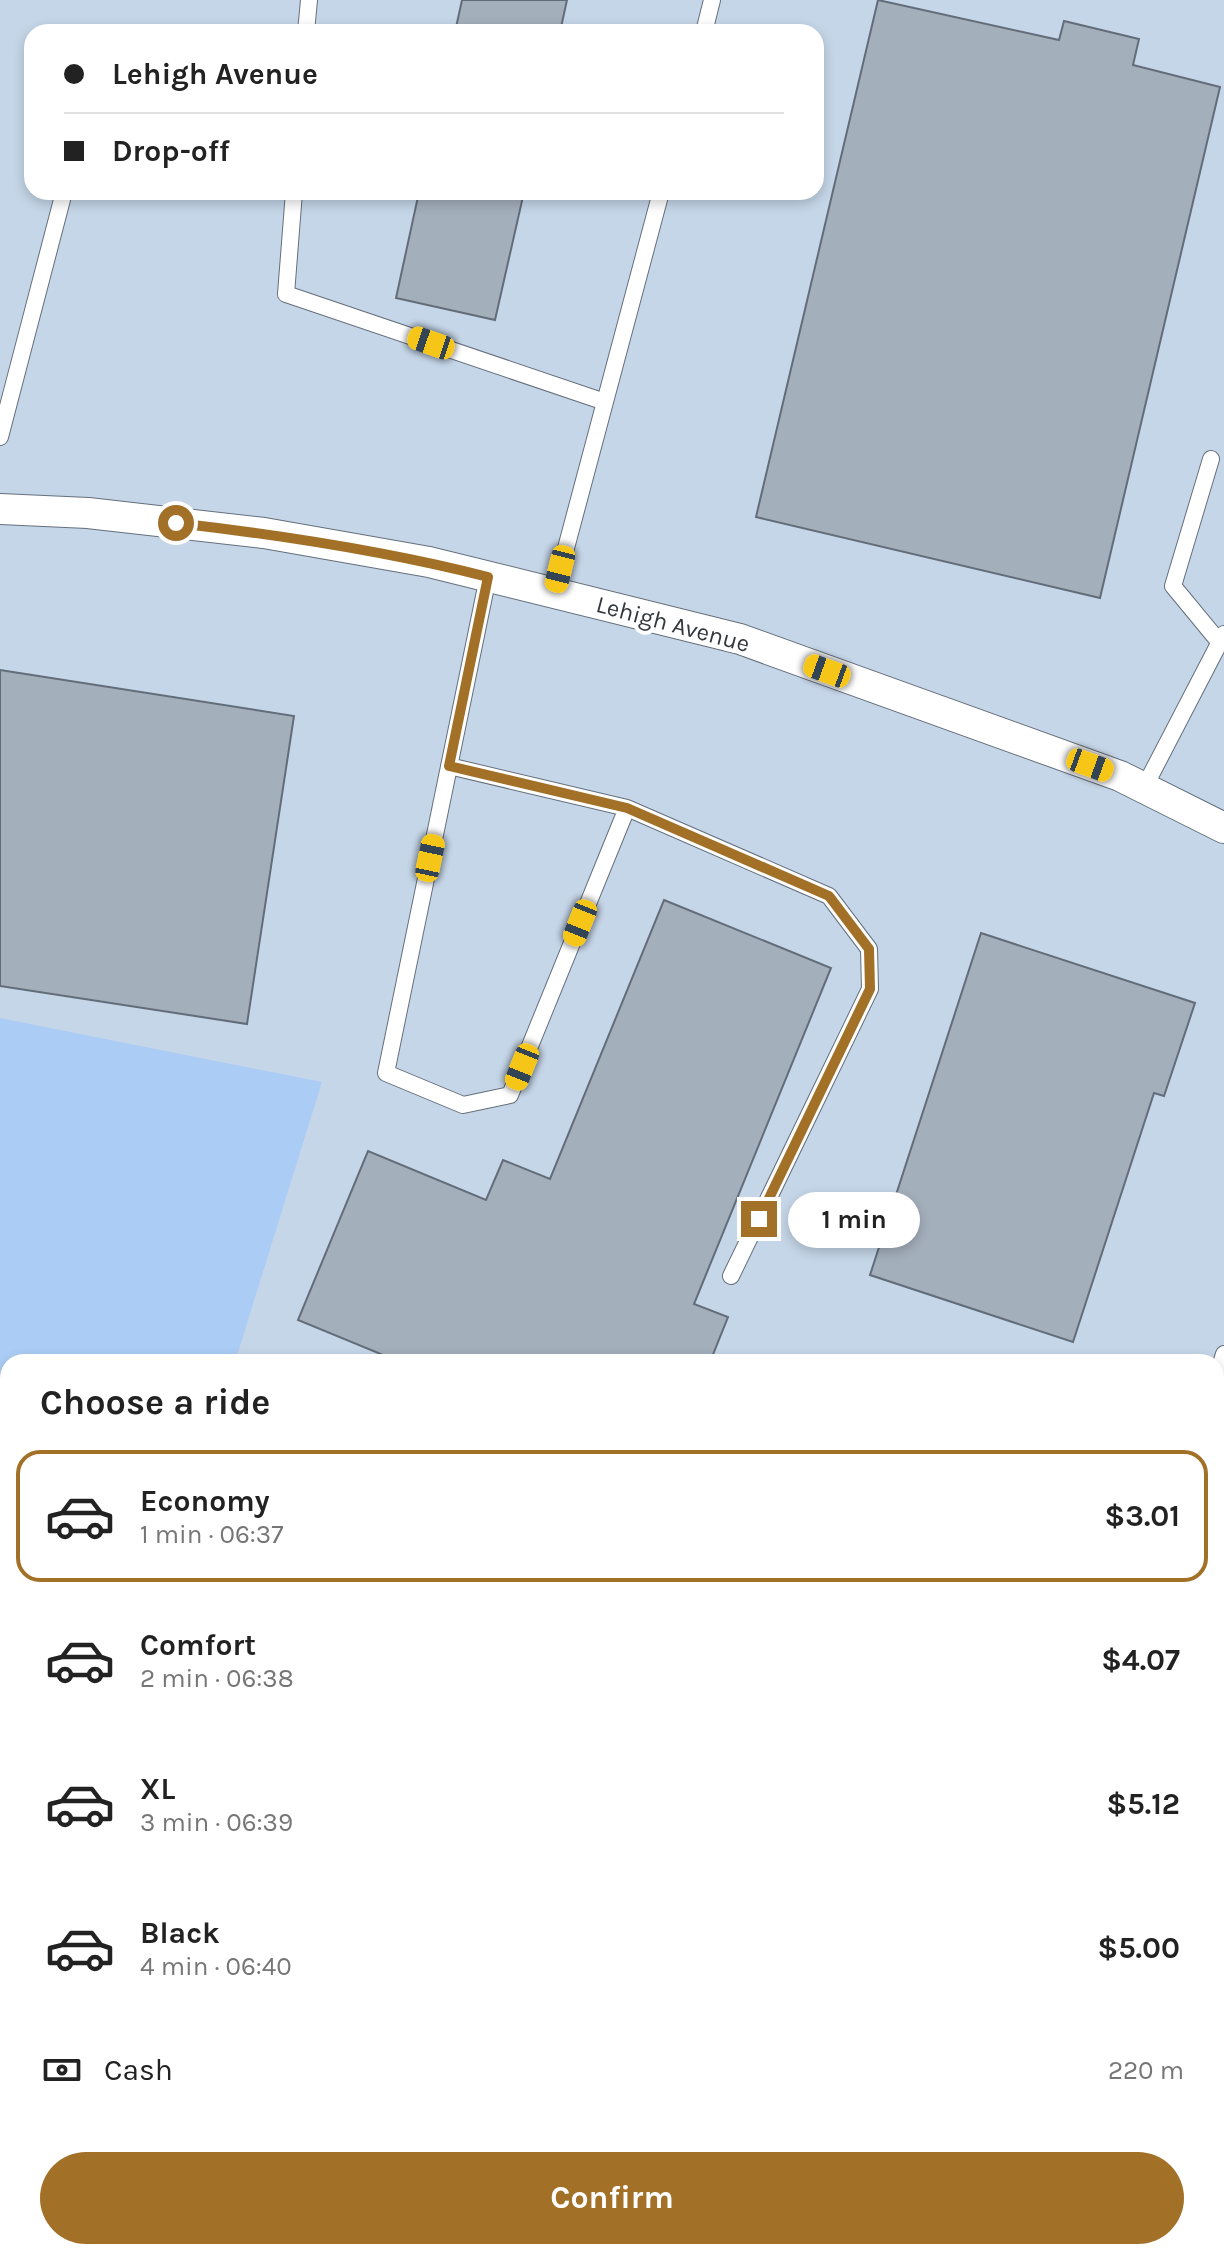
<!DOCTYPE html>
<html lang="en">
<head>
<meta charset="utf-8">
<style>
  :root { --surface:#fff; --page:#f6f6f6; --text:#222; --muted:#767676; --line:#e0e0e0; --accent:#a27026 }
  body { margin:0; font-family:Karla,sans-serif; background:var(--page); color:var(--text); height:100vh; display:flex; flex-direction:column; font-size:30px; white-space:nowrap }
  * { box-sizing:border-box; margin:0 }
  p { font-size:26px; color:var(--muted) }
  .icon { flex:none; width:44px; height:44px; fill:none; stroke:currentColor; stroke-width:2; stroke-linecap:round; stroke-linejoin:round }
  .map { position:relative; flex:1; overflow:hidden }
  .drawer { position:absolute; left:0px; top:1354px; width:1224px; height:906px; display:flex; flex-direction:column; background:var(--surface); border-radius:24px 24px 0 0; box-shadow:0 4px 12px #0003 }
  .drawer>* { flex:none }
  .banner { position:absolute; left:24px; top:24px; width:800px; height:176px; border-radius:24px; box-shadow:0 4px 12px #0003; display:grid; align-content:center; height:176px; padding:0 40px; background:var(--surface) }
  .end { position:absolute; width:36px; height:36px; margin:-18px; border:10px solid #a27026; background:#fff; box-shadow:0 0 0 4px #fff }
  .from { border-radius:50% }
  .bubble { position:absolute; height:56px; border-radius:28px; background:var(--surface); box-shadow:0 4px 12px #0003; font-size:26px; font-weight:700; line-height:56px; text-align:center }
  .car { position:absolute; width:24px; height:48px; margin:-24px -12px; border-radius:10px; box-shadow:0 0 6px 2px #0007; background:linear-gradient(#f5c518 24%,#345 0 40%,#f5c518 0 76%,#345 0 86%,#f5c518 0) }
  .banner b { display:flex; align-items:center; gap:28px; height:76px; font-size:30px }
  .banner b+b { border-top:2px solid var(--line) }
  .banner i { width:20px; height:20px; background:var(--text) }
  ul { padding:0; list-style:none }
  li { display:flex; align-items:center; gap:24px; height:132px; margin:0 16px 12px; padding:0 24px; border:4px solid transparent; border-radius:24px }
  li div { flex:1 }
  li b { display:block; font-size:30px }
  li em { font-style:normal; font-weight:700 }
  li.current { border-color:var(--accent) }
  li>.icon { width:72px; height:72px; stroke-width:1.5 }
  h2 { padding:0 40px; font-size:36px; line-height:96px }
  .pay { display:flex; align-items:center; gap:20px; height:88px; padding:0 40px; font-size:30px }
  .pay p { margin-inline-start:auto }
  .primary-button { display:flex; gap:16px; margin-top:auto; padding:16px 40px }
  .primary-button a { flex:1; height:92px; border-radius:48px; background:var(--accent); color:#fff; font-size:32px; font-weight:700; line-height:92px; text-align:center }
  .map>svg:first-child { display:block }
</style>
</head>
<body>
<div class="map">
<svg width="1224" height="2259" viewBox="0 0 1224 2259">
  <rect width="100%" height="100%" fill="#d7e2f0"/>
  <path fill="#c5d6e8" fill-rule="evenodd" d="M0,0H1224V2259H0ZM32,32H816V192H32ZM8,1362H1216V2252H8Z"/>
  <path fill="#abcdf5" d="M0,1018L322,1082L235,1362H8V1502L0,1506Z
    M1224,2043V2120L1216,2113V2045Z"/>
  <path fill="#a4afbc" stroke="#636d79" stroke-width="2" d="M462,0H567L560,32H455Z
    M878,0L1059,40L1064,21L1139,39L1133,65L1220,87L1100,598L756,517Z
    M419,192H524L495,320L396,298Z
    M0,670L294,716L247,1024L0,986Z
    M664,900L831,968L694,1304L728,1317L710,1362H400L298,1320L368,1151L486,1200L503,1160L550,1179Z
    M981,933L1195,1003L1164,1096L1154,1093L1073,1342L870,1275Z"/>
  <g fill="none" stroke-linecap="round" stroke-linejoin="round">
    <g stroke="#656f7b" stroke-width="18">
      <path id="lane" d="M306,32L309,0
        M704,32L712,0
        M294,192L286,294L605,402
        M0,437L64,192
        M1211,459L1173,586L1220,643
        M554,593L661,192
        M449,766L627,808L510,1095L463,1105L386,1073L488,577
        M1144,788L1224,634
        M627,808L829,896L869,949L870,989L731,1276
        M1216,1380L1224,1354
        M1220,1704L1224,1695
        M0,1735L8,1739
        M0,2045L8,2028
        M1034,2252L1040,2259
        M33,2259L36,2252
        M117,2259L120,2252"/>
    </g>
    <g stroke="#656f7b" stroke-width="32">
      <path id="street" d="M0,509L88,513L264,533L429,562L740,639L1120,776L1224,828"/>
    </g>
    <use href="#lane" stroke="#fff" stroke-width="16"/>
    <use href="#street" stroke="#fff" stroke-width="30"/>
  </g>
  <g fill="none" stroke-linecap="round" stroke-linejoin="round">
    <path stroke="#a27026" stroke-width="10" d="M176,523C281,535 386,551 488,577L449,766L627,808L829,896L869,949L870,989L759,1219"/>
  </g>
  <g text-anchor="middle" dominant-baseline="central" stroke-width="8" stroke-linejoin="round" paint-order="stroke">
    <g font-size="24" fill="#33383d" stroke="#fff">
      <text transform="translate(673 624) rotate(15)">Lehigh Avenue</text>
    </g>
  </g>
</svg>
<i class="end from" style="left:176px;top:523px"></i>
<i class="end" style="left:759px;top:1219px"></i>
<div class="bubble" style="left:788px;top:1192px;width:132px">1 min</div>
<i class="car" style="left:431px;top:343px;rotate:289deg"></i>
<i class="car" style="left:560px;top:569px;rotate:194deg"></i>
<i class="car" style="left:827px;top:671px;rotate:290deg"></i>
<i class="car" style="left:1090px;top:765px;rotate:110deg"></i>
<i class="car" style="left:430px;top:858px;rotate:12deg"></i>
<i class="car" style="left:580px;top:923px;rotate:202deg"></i>
<i class="car" style="left:522px;top:1067px;rotate:202deg"></i>
<div class="banner">
<b><i class="from"></i>Lehigh Avenue</b>
<b><i></i>Drop-off</b>
</div>
<section class="drawer">
<h2>Choose a ride</h2>
<ul>
<li class="current"><svg class="icon" aria-label="car" viewBox="0 0 24 24"><path d="M5 17H2v-5l4-1 3-4h7l3 4 3 1v5h-3M9 17h6M6 11h13"/><circle cx="7" cy="17" r="2"/><circle cx="17" cy="17" r="2"/></svg><div><b>Economy</b><p>1 min · 06:37</p></div><em>$3.01</em></li>
<li><svg class="icon" aria-label="car" viewBox="0 0 24 24"><path d="M5 17H2v-5l4-1 3-4h7l3 4 3 1v5h-3M9 17h6M6 11h13"/><circle cx="7" cy="17" r="2"/><circle cx="17" cy="17" r="2"/></svg><div><b>Comfort</b><p>2 min · 06:38</p></div><em>$4.07</em></li>
<li><svg class="icon" aria-label="car" viewBox="0 0 24 24"><path d="M5 17H2v-5l4-1 3-4h7l3 4 3 1v5h-3M9 17h6M6 11h13"/><circle cx="7" cy="17" r="2"/><circle cx="17" cy="17" r="2"/></svg><div><b>XL</b><p>3 min · 06:39</p></div><em>$5.12</em></li>
<li><svg class="icon" aria-label="car" viewBox="0 0 24 24"><path d="M5 17H2v-5l4-1 3-4h7l3 4 3 1v5h-3M9 17h6M6 11h13"/><circle cx="7" cy="17" r="2"/><circle cx="17" cy="17" r="2"/></svg><div><b>Black</b><p>4 min · 06:40</p></div><em>$5.00</em></li>
</ul>
<div class="pay"><svg class="icon" aria-label="cash" viewBox="0 0 24 24"><path d="M3 7h18v10H3z"/><circle cx="12" cy="12" r="2"/></svg>Cash<p>220 m</p></div>
<div class="primary-button"><a>Confirm</a></div>
</section>
</div>
</body>
</html>
